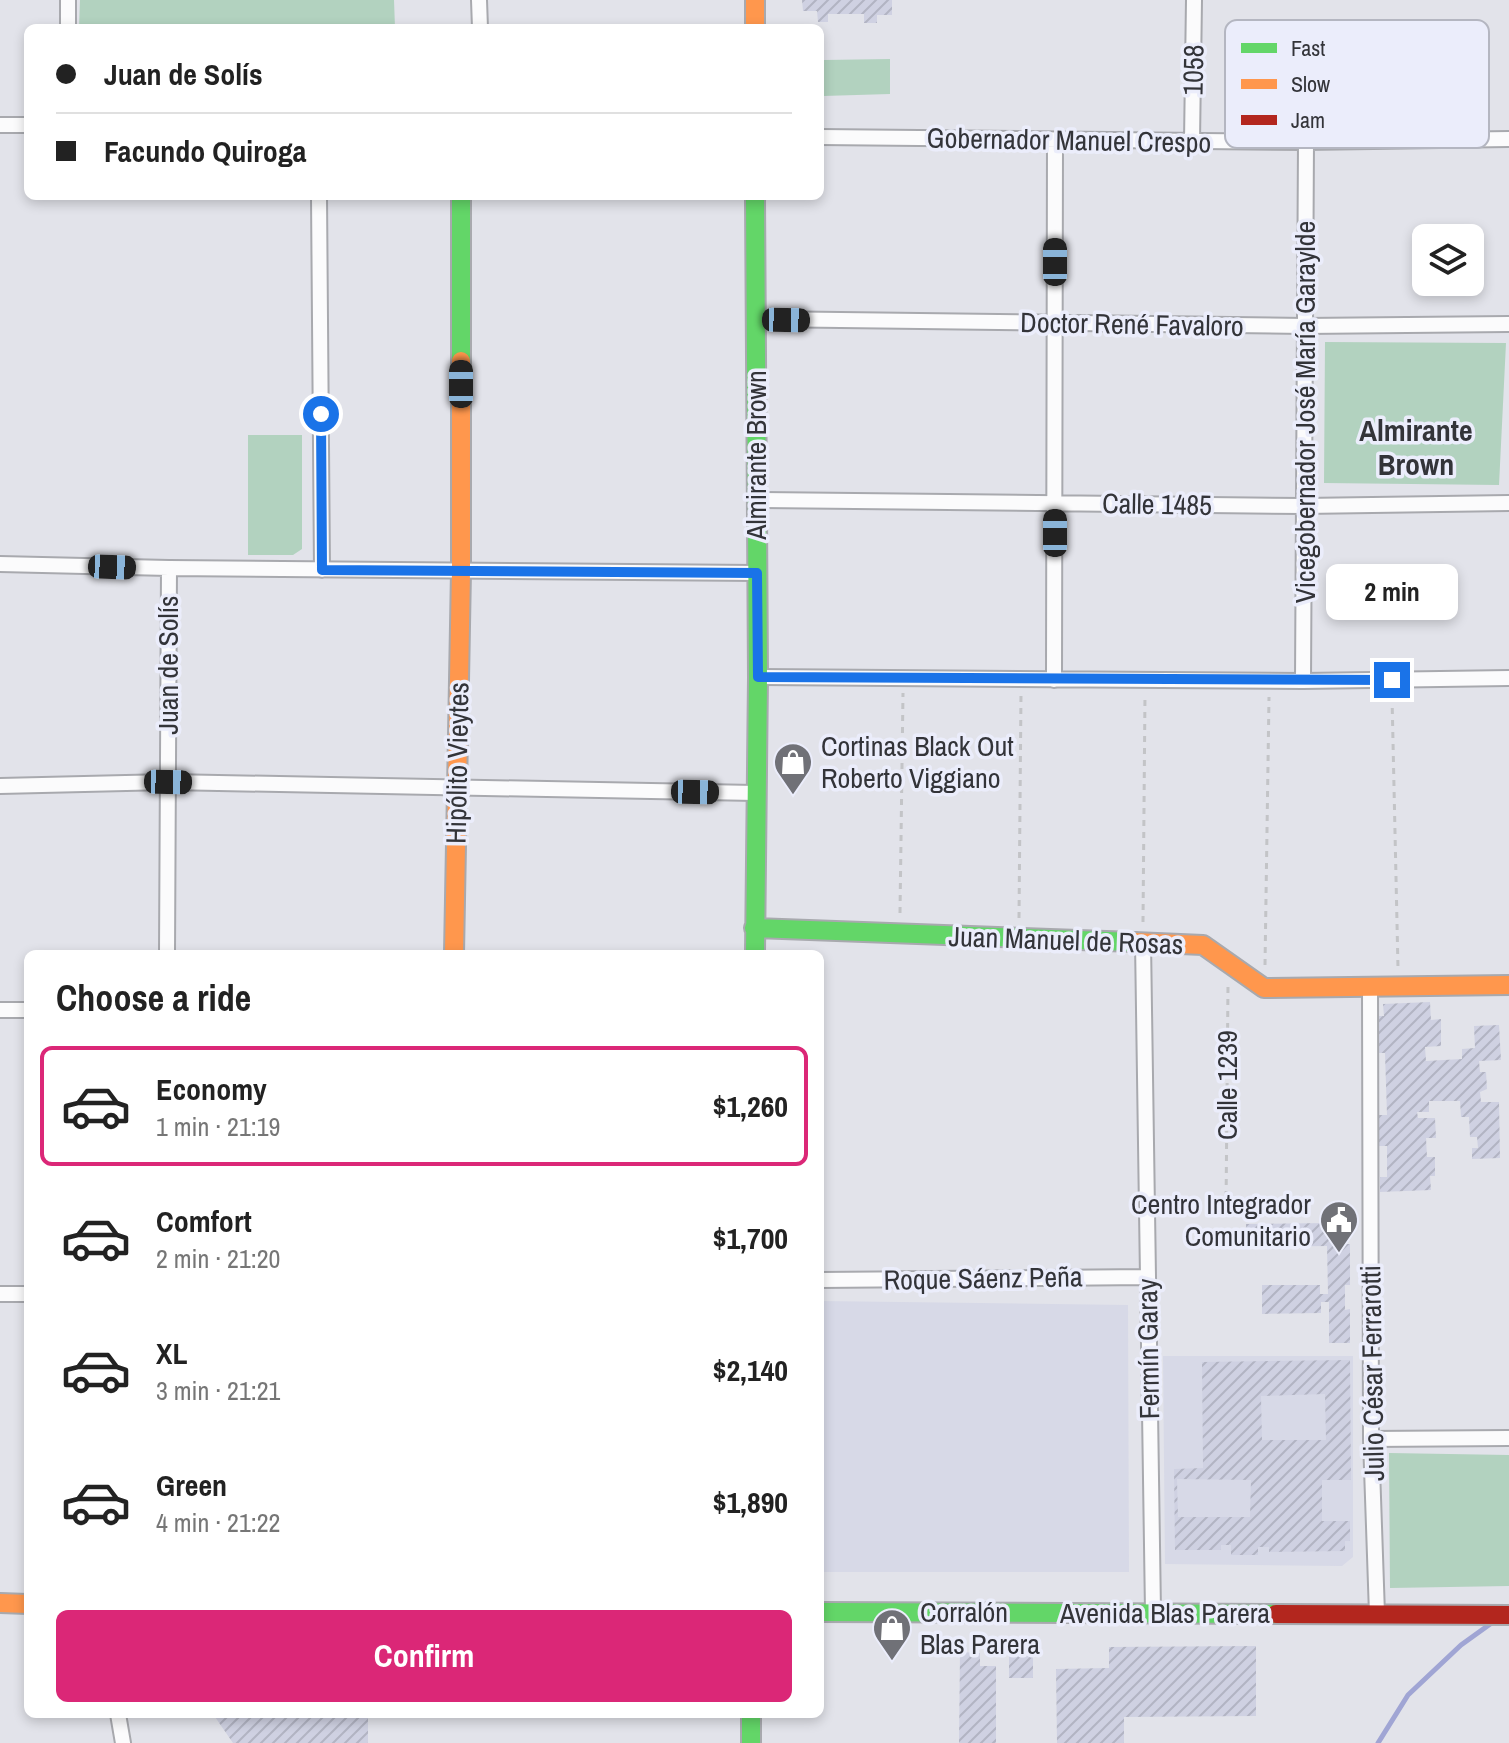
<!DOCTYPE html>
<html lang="en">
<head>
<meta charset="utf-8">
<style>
  :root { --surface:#fff; --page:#f6f6f6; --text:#222; --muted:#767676; --line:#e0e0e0; --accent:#db2777 }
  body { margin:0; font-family:"Archivo Narrow",sans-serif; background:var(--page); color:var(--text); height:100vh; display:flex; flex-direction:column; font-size:30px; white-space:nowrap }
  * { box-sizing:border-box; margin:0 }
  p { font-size:26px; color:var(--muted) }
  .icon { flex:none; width:44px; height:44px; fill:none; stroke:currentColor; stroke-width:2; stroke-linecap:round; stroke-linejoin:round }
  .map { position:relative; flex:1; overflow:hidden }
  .details { position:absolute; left:24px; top:950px; width:800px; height:768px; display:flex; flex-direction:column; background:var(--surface); border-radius:12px; box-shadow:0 4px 12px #0003 }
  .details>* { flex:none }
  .top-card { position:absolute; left:24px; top:24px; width:800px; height:176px; border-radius:12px; box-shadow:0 4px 12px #0003; display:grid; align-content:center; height:176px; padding:0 32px; background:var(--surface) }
  .controls { position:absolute; left:1412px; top:224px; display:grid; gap:16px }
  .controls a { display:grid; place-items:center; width:72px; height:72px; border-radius:12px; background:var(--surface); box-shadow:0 4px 12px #0003; font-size:40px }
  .end { position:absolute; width:36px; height:36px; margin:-18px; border:10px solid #1a73e8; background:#fff; box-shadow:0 0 0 4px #fff }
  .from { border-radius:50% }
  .bubble { position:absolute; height:56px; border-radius:12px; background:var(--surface); box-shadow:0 4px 12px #0003; font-size:26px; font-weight:700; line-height:56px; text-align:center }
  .car { position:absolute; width:24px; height:48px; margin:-24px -12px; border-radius:10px; box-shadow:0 0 6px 2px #0007; background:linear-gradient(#222 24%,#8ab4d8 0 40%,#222 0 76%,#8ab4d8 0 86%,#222 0) }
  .top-card b { display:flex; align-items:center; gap:28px; height:76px; font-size:30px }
  .top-card b+b { border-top:2px solid var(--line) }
  .top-card i { width:20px; height:20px; background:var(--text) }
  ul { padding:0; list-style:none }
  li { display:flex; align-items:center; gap:24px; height:120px; margin:0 16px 12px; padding:0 16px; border:4px solid transparent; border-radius:12px }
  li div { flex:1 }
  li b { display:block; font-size:30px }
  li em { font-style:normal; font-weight:700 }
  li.active { border-color:var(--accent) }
  li>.icon { width:72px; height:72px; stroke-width:1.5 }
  h2 { padding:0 32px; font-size:36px; line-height:96px }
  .cta { display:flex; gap:16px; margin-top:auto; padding:16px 32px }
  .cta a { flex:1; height:92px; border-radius:12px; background:var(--accent); color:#fff; font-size:32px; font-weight:700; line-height:92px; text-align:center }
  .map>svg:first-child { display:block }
</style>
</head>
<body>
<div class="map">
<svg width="1509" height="1743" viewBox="0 0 1509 1743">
  <defs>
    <pattern id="building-hatch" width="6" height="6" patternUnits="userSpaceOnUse" patternTransform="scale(2)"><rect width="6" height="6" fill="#cfd1e2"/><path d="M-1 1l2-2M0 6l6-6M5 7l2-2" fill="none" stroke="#b2b4c3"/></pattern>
  </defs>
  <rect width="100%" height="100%" fill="#e2e3ea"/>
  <path fill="#d7d9e7" d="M820,1301L1128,1305L1129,1572H820Z
    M1163,1356H1353V1557L1342,1566L1165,1564Z"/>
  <path fill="#b2d2bf" d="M80,0H394L395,28H79Z
    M890,59V94L823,96L824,60Z
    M1325,342L1506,343L1499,485L1324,483Z
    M248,435H302V549L293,555H248Z
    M1389,1453L1509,1455V1586L1390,1588Z"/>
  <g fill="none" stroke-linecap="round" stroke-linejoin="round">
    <path stroke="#a0a5d4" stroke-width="5" d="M1378,1743L1408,1695L1461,1645L1493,1622"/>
  </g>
  <path fill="url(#building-hatch)" fill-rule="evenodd" d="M802,0H892V15H877V23H864V14H828V22H818L817,11H803Z
    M1430,1002L1431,1020L1441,1019V1046L1425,1047L1426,1061L1462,1059V1049L1475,1048L1474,1026L1499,1025L1501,1060L1479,1061L1480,1072H1486L1487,1089L1480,1092L1481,1102H1499L1500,1158L1472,1159V1148H1478L1477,1137H1470L1469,1117H1461L1460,1101H1429V1112H1417L1418,1118H1435L1436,1138H1426L1427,1157H1435V1176H1430L1431,1190L1380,1192V1177H1387V1146H1378L1377,1115H1387L1385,1053H1373L1372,1016H1384L1383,1004Z
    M1328,1223V1232L1343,1231V1244H1350V1285H1345V1310L1350,1309V1343H1329V1302H1321V1313L1262,1314V1285H1320V1294H1328L1327,1246L1247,1247L1246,1224Z
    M1350,1360L1351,1480H1322V1521H1350V1541H1345V1551L1269,1552V1547H1258V1555H1231V1545H1221V1550H1175L1174,1469L1203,1468L1202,1362ZM1325,1394L1326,1440H1262L1261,1396ZM1177,1479L1251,1480L1250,1517H1178Z
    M1256,1646V1716L1124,1717V1743H1057L1056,1669L1109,1668V1647Z
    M960,1652L980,1653V1666H996V1743H959Z
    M1009,1654H1033V1678H1009Z
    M213,1714H368V1743H233Z"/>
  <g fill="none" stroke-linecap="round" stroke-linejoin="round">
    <g stroke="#a8a9ae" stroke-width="18">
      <path id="street" d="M68,0V28
        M479,0L480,28
        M0,125H28
        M820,137L1306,142L1509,139
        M1192,141L1194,0
        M319,196L322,570
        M756,319L1305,326L1509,324
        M757,500L1304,506L1509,503
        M0,564L169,568L757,573
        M758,677L1303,681L1509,678
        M1054,680L1055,140
        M1303,681L1306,142
        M0,786L168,782L755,793
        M1143,942L1153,1612
        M167,954L169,568
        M1370,988L1371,1439L1377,1614
        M0,1010H28
        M820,1280L1146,1277
        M0,1294H28
        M1371,1439L1509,1438
        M118,1714L123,1743"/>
    </g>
    <g stroke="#a8a9ae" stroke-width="22">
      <path id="fast" d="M461,196V361
        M755,196L758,677L755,954
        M754,928L1134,942
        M820,1612L1276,1614
        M751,1714V1743"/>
    </g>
    <g stroke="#a8a9ae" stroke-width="22">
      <path id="slow" d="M755,0V28
        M1134,942L1203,945L1264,988L1509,985
        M454,954L461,571V361
        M0,1603L28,1604"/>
    </g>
    <g stroke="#a8a9ae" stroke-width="22">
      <path id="jam" d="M1276,1614L1509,1615"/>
    </g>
    <path stroke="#c3c4c7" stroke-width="3" stroke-dasharray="6 6" stroke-linecap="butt" d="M1392,696L1398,968
      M900,913L903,693
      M1019,918L1021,693
      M1143,922L1145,694
      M1265,965L1269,697
      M1226,1209L1228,985"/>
    <use href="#street" stroke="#fbfbfc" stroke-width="14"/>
    <use href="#fast" stroke="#63d668" stroke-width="18"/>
    <use href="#slow" stroke="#ff974d" stroke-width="18"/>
    <use href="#jam" stroke="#b3261e" stroke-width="18"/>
  </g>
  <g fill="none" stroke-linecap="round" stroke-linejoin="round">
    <path stroke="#1a73e8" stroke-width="10" d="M321,414L322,570L757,573L758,677L1392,680"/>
  </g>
  <defs>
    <g id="shop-pin" transform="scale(2)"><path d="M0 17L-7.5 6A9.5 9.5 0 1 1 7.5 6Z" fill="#707177" stroke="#ebedfb"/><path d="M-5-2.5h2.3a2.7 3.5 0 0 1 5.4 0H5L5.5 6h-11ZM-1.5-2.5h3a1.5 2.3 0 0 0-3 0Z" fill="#fff"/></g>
    <g id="civic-pin" transform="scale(2)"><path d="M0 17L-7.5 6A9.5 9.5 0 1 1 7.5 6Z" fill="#707177" stroke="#ebedfb"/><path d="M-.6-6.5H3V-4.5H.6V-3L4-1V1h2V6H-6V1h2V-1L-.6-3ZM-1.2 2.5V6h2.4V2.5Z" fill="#fff"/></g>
  </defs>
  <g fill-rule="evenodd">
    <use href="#shop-pin" x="793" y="762"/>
    <use href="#civic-pin" x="1339" y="1220"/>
    <use href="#shop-pin" x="892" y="1628"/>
  </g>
  <g text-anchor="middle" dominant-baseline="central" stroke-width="7" stroke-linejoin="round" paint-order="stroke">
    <g font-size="28" fill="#333439" stroke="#ebedfb">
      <text transform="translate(1193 70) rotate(-89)">1058</text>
      <text transform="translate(1069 140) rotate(1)">Gobernador Manuel Crespo</text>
      <text transform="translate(1132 324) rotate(1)">Doctor René Favaloro</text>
      <text transform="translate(1305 412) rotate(-90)">Vicegobernador José María Garaylde</text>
      <text transform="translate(756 455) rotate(-90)">Almirante Brown</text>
      <text transform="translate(1157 504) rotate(1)">Calle 1485</text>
      <text transform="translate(168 665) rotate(-90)">Juan de Solís</text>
      <text transform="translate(457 763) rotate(-89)">Hipólito Vieytes</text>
      <text transform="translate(1066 940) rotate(2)">Juan Manuel de Rosas</text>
      <text transform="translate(1227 1085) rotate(-90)">Calle 1239</text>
      <text transform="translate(983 1278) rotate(-1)">Roque Sáenz Peña</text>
      <text transform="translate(1148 1349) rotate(-91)">Fermín Garay</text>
      <text transform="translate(1372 1373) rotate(-91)">Julio César Ferrarotti</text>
      <text x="1165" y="1613">Avenida Blas Parera</text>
    </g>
    <g font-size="28" fill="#333439" stroke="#ebedfb" text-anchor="start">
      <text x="821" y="746">Cortinas Black Out<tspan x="821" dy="32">Roberto Viggiano</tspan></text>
      <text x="1311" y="1204" text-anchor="end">Centro Integrador<tspan x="1311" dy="32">Comunitario</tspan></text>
      <text x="920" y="1612">Corralón<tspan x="920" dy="32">Blas Parera</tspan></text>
    </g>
    <g font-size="30" font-weight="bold" fill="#333439" stroke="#ebedfb">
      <text x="1416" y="430">Almirante<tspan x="1416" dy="34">Brown</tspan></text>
    </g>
  </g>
  <rect x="1225" y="20" width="264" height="128" rx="12" fill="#ebedfb" stroke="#b4b6c1" stroke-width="2"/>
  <rect x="1241" y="43" width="36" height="10" fill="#63d668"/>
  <rect x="1241" y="79" width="36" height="10" fill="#ff974d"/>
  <rect x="1241" y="115" width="36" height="10" fill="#b3261e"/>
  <g font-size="22" fill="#333439">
    <text x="1291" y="56">Fast</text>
    <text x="1291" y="92">Slow</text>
    <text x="1291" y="128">Jam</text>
  </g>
</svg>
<div class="controls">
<a><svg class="icon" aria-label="layers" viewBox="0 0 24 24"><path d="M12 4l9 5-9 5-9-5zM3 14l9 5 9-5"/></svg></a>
</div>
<i class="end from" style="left:321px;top:414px"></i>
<i class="end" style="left:1392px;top:680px"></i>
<div class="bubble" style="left:1326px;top:564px;width:132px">2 min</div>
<i class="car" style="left:1055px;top:262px;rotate:0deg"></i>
<i class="car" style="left:786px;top:320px;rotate:91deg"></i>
<i class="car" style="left:461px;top:384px;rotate:0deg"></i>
<i class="car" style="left:1055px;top:533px;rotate:0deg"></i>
<i class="car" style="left:112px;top:567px;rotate:92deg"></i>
<i class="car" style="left:168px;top:782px;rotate:91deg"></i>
<i class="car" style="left:695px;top:792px;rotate:91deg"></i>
<div class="top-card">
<b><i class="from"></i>Juan de Solís</b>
<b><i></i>Facundo Quiroga</b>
</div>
<section class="details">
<h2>Choose a ride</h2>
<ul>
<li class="active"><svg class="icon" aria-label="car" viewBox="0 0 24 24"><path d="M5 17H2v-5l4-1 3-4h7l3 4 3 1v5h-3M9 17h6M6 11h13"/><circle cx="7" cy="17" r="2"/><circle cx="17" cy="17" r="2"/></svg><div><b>Economy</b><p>1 min · 21:19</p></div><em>$1,260</em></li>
<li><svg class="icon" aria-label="car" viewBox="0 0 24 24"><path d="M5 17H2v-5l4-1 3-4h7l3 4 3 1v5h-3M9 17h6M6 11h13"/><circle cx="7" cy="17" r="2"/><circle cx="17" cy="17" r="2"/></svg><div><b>Comfort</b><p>2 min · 21:20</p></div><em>$1,700</em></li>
<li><svg class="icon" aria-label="car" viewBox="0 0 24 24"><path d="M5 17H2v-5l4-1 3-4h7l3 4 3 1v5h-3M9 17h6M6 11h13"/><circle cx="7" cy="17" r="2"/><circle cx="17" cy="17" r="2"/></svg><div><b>XL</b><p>3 min · 21:21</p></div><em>$2,140</em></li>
<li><svg class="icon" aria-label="car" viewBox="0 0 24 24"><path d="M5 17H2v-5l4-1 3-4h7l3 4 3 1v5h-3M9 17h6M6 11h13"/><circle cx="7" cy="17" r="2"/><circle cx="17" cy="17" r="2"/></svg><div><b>Green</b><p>4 min · 21:22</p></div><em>$1,890</em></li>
</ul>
<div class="cta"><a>Confirm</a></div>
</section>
</div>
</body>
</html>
